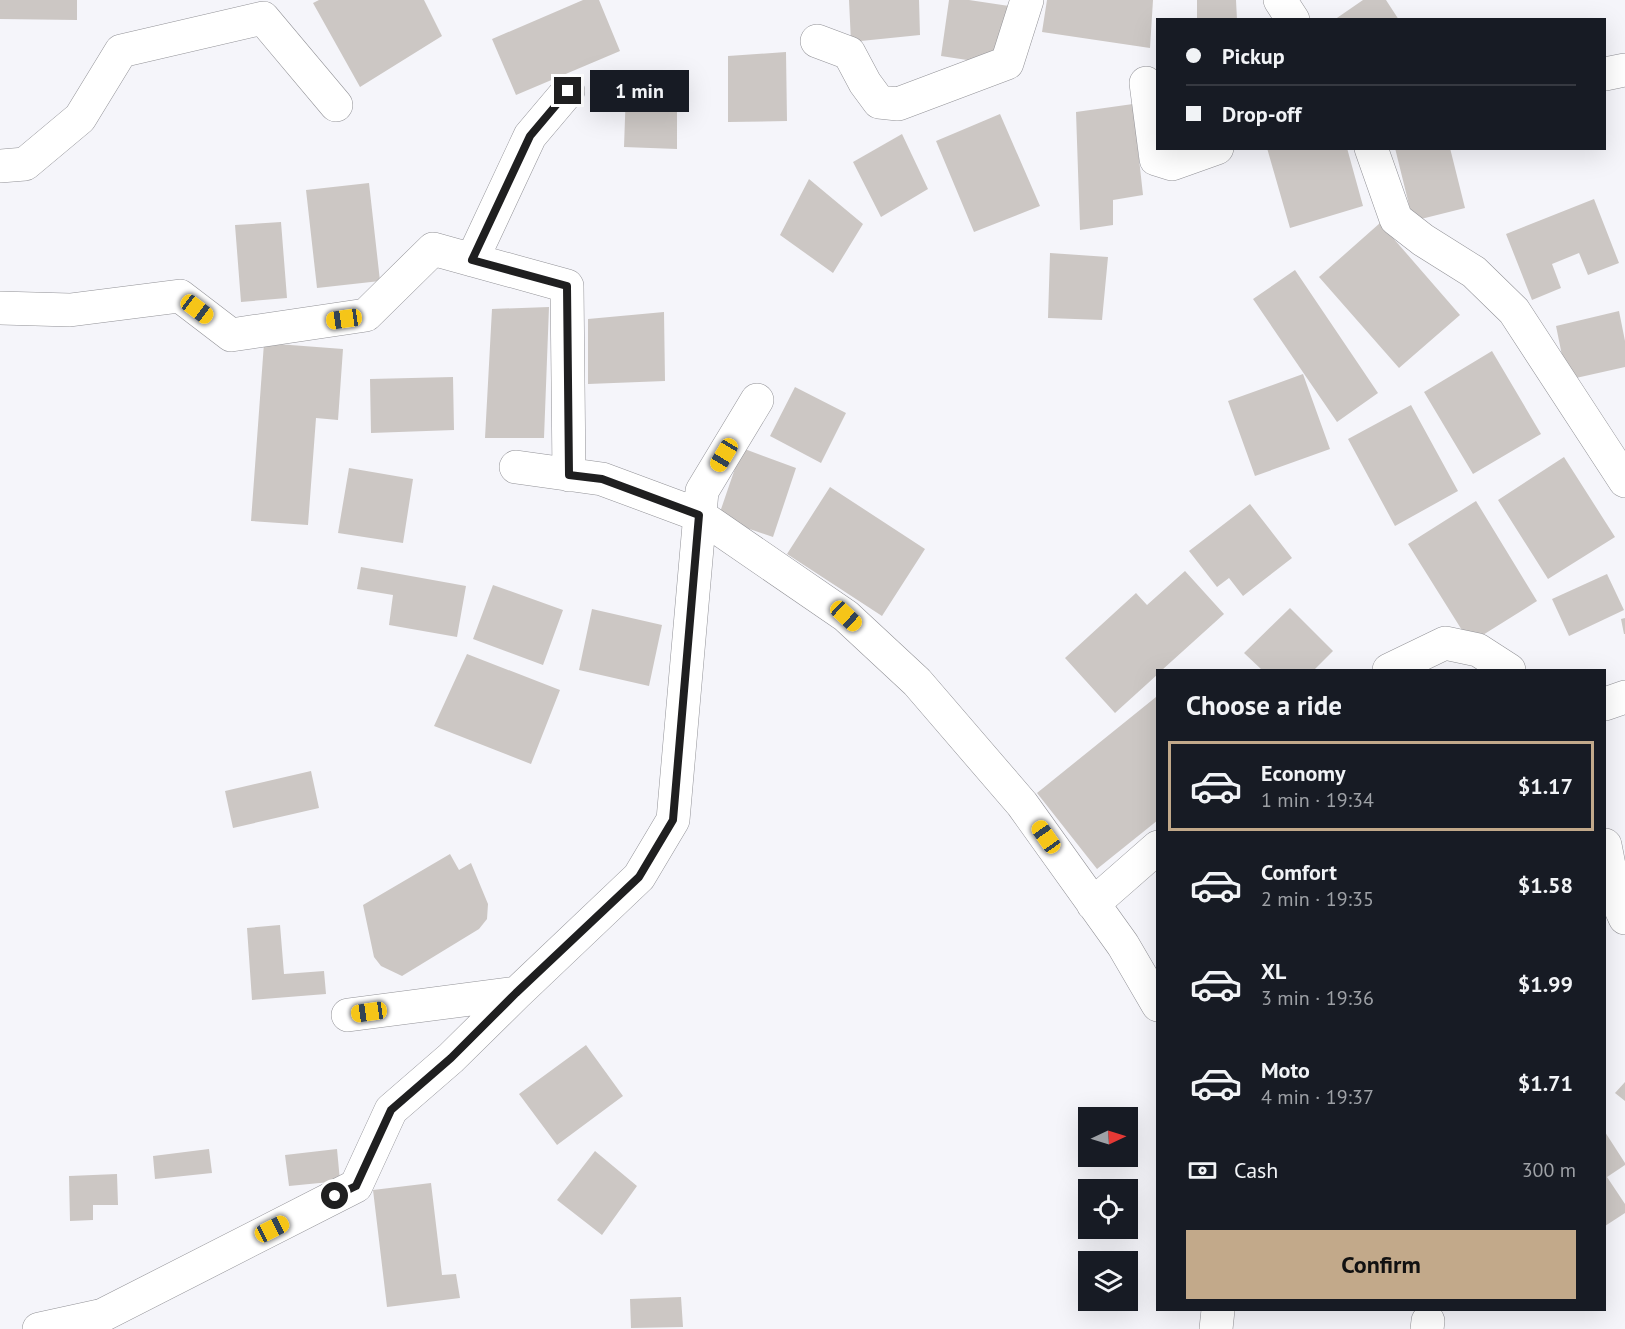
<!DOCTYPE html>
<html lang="en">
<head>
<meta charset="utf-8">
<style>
  :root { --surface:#171b24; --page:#20242c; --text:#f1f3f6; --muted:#9ea1a6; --line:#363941; --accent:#c2a98a }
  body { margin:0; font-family:"PT Sans",sans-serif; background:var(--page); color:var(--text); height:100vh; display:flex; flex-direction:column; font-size:22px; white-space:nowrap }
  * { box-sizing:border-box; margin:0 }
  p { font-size:20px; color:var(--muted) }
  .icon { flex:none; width:33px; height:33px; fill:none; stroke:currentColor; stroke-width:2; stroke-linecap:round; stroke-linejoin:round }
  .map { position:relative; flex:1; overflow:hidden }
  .drawer { position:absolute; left:1156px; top:669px; width:450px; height:642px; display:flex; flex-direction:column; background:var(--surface); border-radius:0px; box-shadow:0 6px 24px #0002 }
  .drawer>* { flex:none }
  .guide { position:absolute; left:1156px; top:18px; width:450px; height:132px; border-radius:0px; box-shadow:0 6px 24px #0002; display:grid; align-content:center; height:132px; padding:0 30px; background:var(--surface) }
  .needle { width:39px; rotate:86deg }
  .fabs { position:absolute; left:1078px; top:1107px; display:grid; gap:12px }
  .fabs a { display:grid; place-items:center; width:60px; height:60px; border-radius:0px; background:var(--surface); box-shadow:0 6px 24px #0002; font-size:30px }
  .end { position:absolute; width:27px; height:27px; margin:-14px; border:8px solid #1f1f20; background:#fff; box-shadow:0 0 0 3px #fff }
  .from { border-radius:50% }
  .bubble { position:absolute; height:42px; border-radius:0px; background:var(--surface); box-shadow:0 6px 24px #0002; font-size:20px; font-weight:800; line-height:42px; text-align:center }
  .car { position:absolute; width:18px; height:36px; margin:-18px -9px; border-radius:8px; box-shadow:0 0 4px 2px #0007; background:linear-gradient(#f5c518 24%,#345 0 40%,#f5c518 0 76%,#345 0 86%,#f5c518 0) }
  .guide b { display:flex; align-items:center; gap:21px; height:57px; font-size:22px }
  .guide b+b { border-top:2px solid var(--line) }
  .guide i { width:15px; height:15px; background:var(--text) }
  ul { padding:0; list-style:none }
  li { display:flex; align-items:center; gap:18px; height:90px; margin:0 12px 9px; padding:0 18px; border:3px solid transparent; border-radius:0px }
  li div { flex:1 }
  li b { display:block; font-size:22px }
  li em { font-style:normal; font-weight:800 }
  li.selected { border-color:var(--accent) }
  li>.icon { width:54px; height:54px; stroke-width:1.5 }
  h2 { padding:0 30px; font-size:27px; line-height:72px }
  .pay { display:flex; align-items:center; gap:15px; height:66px; padding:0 30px; font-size:22px }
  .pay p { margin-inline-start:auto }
  .cta { display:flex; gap:12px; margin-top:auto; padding:12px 30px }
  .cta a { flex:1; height:69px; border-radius:0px; background:var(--accent); color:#111; font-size:24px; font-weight:800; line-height:69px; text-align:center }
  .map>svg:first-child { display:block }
</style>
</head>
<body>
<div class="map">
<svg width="1625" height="1329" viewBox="0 0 1625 1329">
  <rect width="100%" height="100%" fill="#f5f5fa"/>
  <path fill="#ccc7c4" d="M0,0H77V20L0,19Z
    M319,0H424L442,36L360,87L313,3Z
    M583,0H599L620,51L516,95L492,39Z
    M849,0H919L920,35L851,42Z
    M949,0H969L1009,6L1000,65L941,56Z
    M1047,0H1153L1150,48L1042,32Z
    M1197,0H1236L1237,20H1197Z
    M1363,0H1386L1399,20H1334Z
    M786,52L787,121L728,122V56Z
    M677,88V149L624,147L626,90Z
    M1133,104L1143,195L1113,200V225L1080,230L1076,112Z
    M1000,114L1040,206L974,232L936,141Z
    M902,134L928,189L881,217L853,162Z
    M1267,148H1347L1363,206L1290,228Z
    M1395,148H1450L1465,208L1413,221Z
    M809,179L863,224L833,273L780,235Z
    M369,183L380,281L317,288L306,190Z
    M1594,199L1619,263L1588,275L1579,253L1552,264L1561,288L1532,300L1506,234Z
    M281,222L287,298L241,302L235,225Z
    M1380,223L1460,315L1399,368L1319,277Z
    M1050,253L1108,257L1102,320L1048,318Z
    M1295,270L1378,393L1337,422L1253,299Z
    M549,307L544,438H485L492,309Z
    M1619,311L1625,341V367L1567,380L1556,326Z
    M664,312L665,381L588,384V319Z
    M264,343L343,349L338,420L316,418L308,525L251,521Z
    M1492,351L1541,434L1473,474L1424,392Z
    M1303,374L1330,449L1255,476L1228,401Z
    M453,377L454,430L371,433L370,379Z
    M795,387L846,413L821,463L770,436Z
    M1411,405L1458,491L1395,526L1348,439Z
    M742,448L796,468L773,537L718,518Z
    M1564,457L1615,537L1548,579L1498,500Z
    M349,468L413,479L403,543L338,533Z
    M830,487L925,549L882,616L787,554Z
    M1476,501L1537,601L1470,643L1408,544Z
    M1250,504L1292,558L1243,596L1229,578L1217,587L1189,551Z
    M361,567L466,586L457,637L389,625L393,595L357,589Z
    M1185,571L1224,614L1162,670H1158V674L1115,713L1065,658L1136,593L1147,605Z
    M1607,574L1624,610L1569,636L1552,599Z
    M493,585L563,610L543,665L473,639Z
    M1290,608L1333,651L1314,670H1262L1244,653Z
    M592,609L662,625L649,686L579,670Z
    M1625,618V634H1624L1621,619Z
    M467,654L560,690L531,764L434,726Z
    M1156,697L1158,699V820L1097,869L1037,793Z
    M311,771L319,808L233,828L225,791Z
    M450,854L459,870L471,863L488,904L487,919L479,929L402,976L381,966L374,957L363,905Z
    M280,925L284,974L324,971L326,994L252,1000L247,928Z
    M586,1045L623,1096L557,1145L519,1094Z
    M1625,1082V1101L1615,1093Z
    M1605,1132L1625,1163V1165L1607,1177L1625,1204V1213L1605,1226Z
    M209,1149L212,1173L155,1179L153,1156Z
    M337,1149L340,1181L289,1186L285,1155Z
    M595,1151L637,1186L602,1235L557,1200Z
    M117,1174L118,1205H93V1220L70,1221L69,1176Z
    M431,1183L442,1275L456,1274L460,1298L387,1307L373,1190Z
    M681,1297L683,1327L631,1328L630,1299Z"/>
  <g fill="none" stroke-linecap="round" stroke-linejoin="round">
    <g stroke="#929297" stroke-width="34">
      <path id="minor" d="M1280,0L1293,20
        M817,41L849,53L865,83L879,102L898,104L1007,63L1027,0
        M1605,74L1625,70
        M1146,83L1156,159L1172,164L1217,148
        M1371,148L1396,219L1423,240L1474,272L1514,311L1625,481
        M0,166L25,164L80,118L121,51L263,18L336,105
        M472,260L530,136L568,91
        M0,308L70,310L180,296L231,335L366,315L433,249L567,286L569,475
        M516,467L602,479L699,515L846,616L917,682L1022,804L1123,945L1158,1005
        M1389,670L1445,643L1478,650L1509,670
        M1605,704L1625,697
        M1605,845L1615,896L1625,918
        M1093,904L1158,847
        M348,1015L517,993L639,877L673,820L702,491L757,400
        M39,1329L103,1315L356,1186L391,1110L451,1058L517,993
        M1216,1329L1218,1310
        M1427,1329L1428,1321"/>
    </g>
    <use href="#minor" stroke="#fff" stroke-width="33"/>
  </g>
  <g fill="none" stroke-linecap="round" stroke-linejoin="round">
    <path stroke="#1f1f20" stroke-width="8" d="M335,1196L356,1186L391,1110L451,1058L516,993L639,877L673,820L699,515L602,479L569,475L567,286L472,260L530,136L568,91"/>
  </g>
</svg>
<div class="fabs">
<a><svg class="needle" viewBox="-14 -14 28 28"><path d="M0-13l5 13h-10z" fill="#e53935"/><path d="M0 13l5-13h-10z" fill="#9ea1a6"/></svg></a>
<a><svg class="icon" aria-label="locate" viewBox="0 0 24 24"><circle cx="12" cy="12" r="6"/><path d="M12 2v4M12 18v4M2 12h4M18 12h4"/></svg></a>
<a><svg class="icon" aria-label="layers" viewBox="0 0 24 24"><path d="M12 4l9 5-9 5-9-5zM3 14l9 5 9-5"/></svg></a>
</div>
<i class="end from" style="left:335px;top:1196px"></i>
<i class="end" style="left:568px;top:91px"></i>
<div class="bubble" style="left:590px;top:70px;width:99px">1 min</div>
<i class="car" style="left:197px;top:309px;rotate:127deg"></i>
<i class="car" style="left:344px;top:319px;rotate:262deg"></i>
<i class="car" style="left:724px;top:455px;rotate:211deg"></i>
<i class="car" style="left:846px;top:616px;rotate:133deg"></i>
<i class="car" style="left:1046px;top:837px;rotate:325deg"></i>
<i class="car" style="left:369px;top:1012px;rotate:262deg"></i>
<i class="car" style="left:272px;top:1229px;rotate:63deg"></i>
<div class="guide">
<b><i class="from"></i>Pickup</b>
<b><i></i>Drop-off</b>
</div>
<section class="drawer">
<h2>Choose a ride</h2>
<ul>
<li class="selected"><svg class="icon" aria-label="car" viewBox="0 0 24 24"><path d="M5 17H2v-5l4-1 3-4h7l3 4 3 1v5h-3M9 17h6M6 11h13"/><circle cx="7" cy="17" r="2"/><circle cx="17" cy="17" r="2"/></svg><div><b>Economy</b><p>1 min · 19:34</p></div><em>$1.17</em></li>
<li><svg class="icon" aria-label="car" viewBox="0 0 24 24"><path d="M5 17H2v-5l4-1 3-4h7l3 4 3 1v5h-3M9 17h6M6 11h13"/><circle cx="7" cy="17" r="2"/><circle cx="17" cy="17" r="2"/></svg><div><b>Comfort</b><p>2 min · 19:35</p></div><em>$1.58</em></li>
<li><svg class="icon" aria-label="car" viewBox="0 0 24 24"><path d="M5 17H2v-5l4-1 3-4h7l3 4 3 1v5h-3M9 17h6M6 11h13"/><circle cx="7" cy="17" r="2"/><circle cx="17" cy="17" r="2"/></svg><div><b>XL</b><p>3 min · 19:36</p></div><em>$1.99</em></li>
<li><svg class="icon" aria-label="car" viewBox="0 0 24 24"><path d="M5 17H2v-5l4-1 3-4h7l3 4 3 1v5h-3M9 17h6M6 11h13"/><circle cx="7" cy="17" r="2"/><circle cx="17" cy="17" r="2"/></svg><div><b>Moto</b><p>4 min · 19:37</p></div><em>$1.71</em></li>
</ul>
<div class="pay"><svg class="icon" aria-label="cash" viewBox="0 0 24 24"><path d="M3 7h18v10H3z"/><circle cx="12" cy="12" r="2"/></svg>Cash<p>300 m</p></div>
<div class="cta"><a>Confirm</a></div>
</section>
</div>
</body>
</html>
